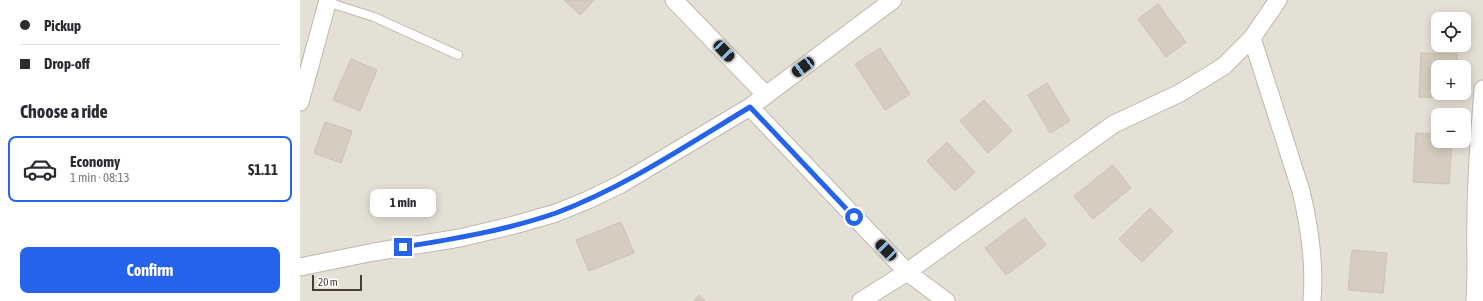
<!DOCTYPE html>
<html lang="en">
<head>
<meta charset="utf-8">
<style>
  :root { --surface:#fff; --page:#f2f2f3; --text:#2b2b33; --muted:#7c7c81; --line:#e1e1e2; --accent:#2563eb }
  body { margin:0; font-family:"Asap Condensed",sans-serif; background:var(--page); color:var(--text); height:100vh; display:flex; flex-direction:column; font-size:15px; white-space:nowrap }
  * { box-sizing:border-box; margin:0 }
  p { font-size:13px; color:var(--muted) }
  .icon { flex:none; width:22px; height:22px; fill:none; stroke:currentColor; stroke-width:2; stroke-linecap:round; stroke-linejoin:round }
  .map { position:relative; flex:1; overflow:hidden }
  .details { display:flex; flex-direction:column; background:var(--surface); width:300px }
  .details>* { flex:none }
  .banner { display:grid; align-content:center; height:88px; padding:0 20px; background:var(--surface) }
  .tools { position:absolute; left:1131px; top:12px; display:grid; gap:8px }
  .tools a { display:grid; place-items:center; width:40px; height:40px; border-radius:8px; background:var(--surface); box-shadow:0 2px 10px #0003; font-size:20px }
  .scale { position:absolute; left:12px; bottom:10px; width:50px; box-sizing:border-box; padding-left:4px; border:2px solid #443e36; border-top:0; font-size:11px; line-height:14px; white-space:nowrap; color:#443e36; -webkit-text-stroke:3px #fff; paint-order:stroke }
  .end { position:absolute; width:18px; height:18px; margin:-9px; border:5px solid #2563eb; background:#fff; box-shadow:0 0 0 2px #fff }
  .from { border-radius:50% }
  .bubble { position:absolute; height:28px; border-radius:8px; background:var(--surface); box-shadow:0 2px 10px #0003; font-size:13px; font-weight:700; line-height:28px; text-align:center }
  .car { position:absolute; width:12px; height:24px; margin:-12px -6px; border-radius:5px; box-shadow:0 0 3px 1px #0007; background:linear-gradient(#222 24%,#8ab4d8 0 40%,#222 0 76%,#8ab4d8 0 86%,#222 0) }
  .banner b { display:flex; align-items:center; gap:14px; height:38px; font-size:15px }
  .banner b+b { border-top:1px solid var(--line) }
  .banner i { width:10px; height:10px; background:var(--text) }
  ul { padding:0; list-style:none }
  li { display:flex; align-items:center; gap:12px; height:66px; margin:0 8px 6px; padding:0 12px; border:2px solid transparent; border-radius:8px }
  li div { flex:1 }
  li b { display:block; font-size:15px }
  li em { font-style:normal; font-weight:700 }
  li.active { border-color:var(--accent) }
  li>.icon { width:36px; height:36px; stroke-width:1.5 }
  h2 { padding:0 20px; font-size:18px; line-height:48px }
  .primary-button { display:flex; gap:8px; margin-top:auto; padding:8px 20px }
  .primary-button a { flex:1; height:46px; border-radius:8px; background:var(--accent); color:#fff; font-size:16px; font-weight:700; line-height:46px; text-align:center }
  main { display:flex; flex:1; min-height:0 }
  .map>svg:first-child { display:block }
</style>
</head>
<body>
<main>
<section class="details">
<div class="banner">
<b><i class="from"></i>Pickup</b>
<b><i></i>Drop-off</b>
</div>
<h2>Choose a ride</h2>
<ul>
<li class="active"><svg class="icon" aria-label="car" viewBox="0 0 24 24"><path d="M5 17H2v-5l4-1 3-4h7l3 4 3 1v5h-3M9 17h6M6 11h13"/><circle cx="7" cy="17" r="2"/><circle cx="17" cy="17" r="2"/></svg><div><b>Economy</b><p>1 min · 08:13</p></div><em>$1.11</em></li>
</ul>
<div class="primary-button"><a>Confirm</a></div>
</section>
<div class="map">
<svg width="1183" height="301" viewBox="0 0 1183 301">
  <rect width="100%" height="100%" fill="#f2eee6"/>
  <path fill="#e5e0d5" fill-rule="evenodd" d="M0,0H1183V301H0ZM1138,19H1164V45H1138ZM1138,67H1164V93H1138ZM1138,115H1164V141H1138Z"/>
  <path fill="#d6ccbf" stroke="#cdc1b0" d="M264,0H294L280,15Z
    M858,4L886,42L866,57L838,19Z
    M580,48L610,94L585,110L555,64Z
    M1121,53L1157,54V67H1138V93H1156V98L1119,97Z
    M51,59L77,70L60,111L33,100Z
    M747,83L770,121L750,133L728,95Z
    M684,100L712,131L688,153L660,121Z
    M25,122L52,131L41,163L14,153Z
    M1116,133L1138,134V141H1152L1149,184L1113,182Z
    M647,142L675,172L655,191L627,161Z
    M813,165L831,188L793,219L774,196Z
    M850,208L873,231L842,262L819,239Z
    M725,218L746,245L706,275L685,248Z
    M321,222L334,253L289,271L276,240Z
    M1052,250L1087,253L1083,293L1048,290Z
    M399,295L405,301H394Z"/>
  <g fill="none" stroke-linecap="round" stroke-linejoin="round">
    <g stroke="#bfb8ac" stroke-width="10">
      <path id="lane" d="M27,2L74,17L158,55"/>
    </g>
    <g stroke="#bfb8ac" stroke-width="19">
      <path id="street" d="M374,0L466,95
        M952,38L1001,191C1010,228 1015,264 1012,301
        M0,102L28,0
        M450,107L607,272L646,301
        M0,267L74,252L160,238L214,225L256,213L288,200L321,184L450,107L593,0
        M561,301L607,272L814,124L880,93L924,66L952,38L978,0
        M1175,301C1177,272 1175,244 1176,215C1176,173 1180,131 1183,89"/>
    </g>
    <use href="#lane" stroke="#fff" stroke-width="8"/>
    <use href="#street" stroke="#fff" stroke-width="17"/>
  </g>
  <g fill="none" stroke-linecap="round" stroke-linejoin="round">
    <path stroke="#2563eb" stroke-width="5" d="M103,247C154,239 207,230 256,213C325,187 387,145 450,107L554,217"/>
  </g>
</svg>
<div class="tools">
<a><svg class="icon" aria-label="locate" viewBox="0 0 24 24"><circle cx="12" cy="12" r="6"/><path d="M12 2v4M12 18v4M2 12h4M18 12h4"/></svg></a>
<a>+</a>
<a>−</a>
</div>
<div class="scale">20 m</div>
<i class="end from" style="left:554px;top:217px"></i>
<i class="end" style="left:103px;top:247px"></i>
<div class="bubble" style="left:70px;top:189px;width:66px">1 min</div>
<i class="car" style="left:424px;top:51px;rotate:137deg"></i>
<i class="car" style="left:503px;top:67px;rotate:233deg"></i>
<i class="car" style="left:586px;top:250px;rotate:316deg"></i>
</div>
</main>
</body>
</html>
